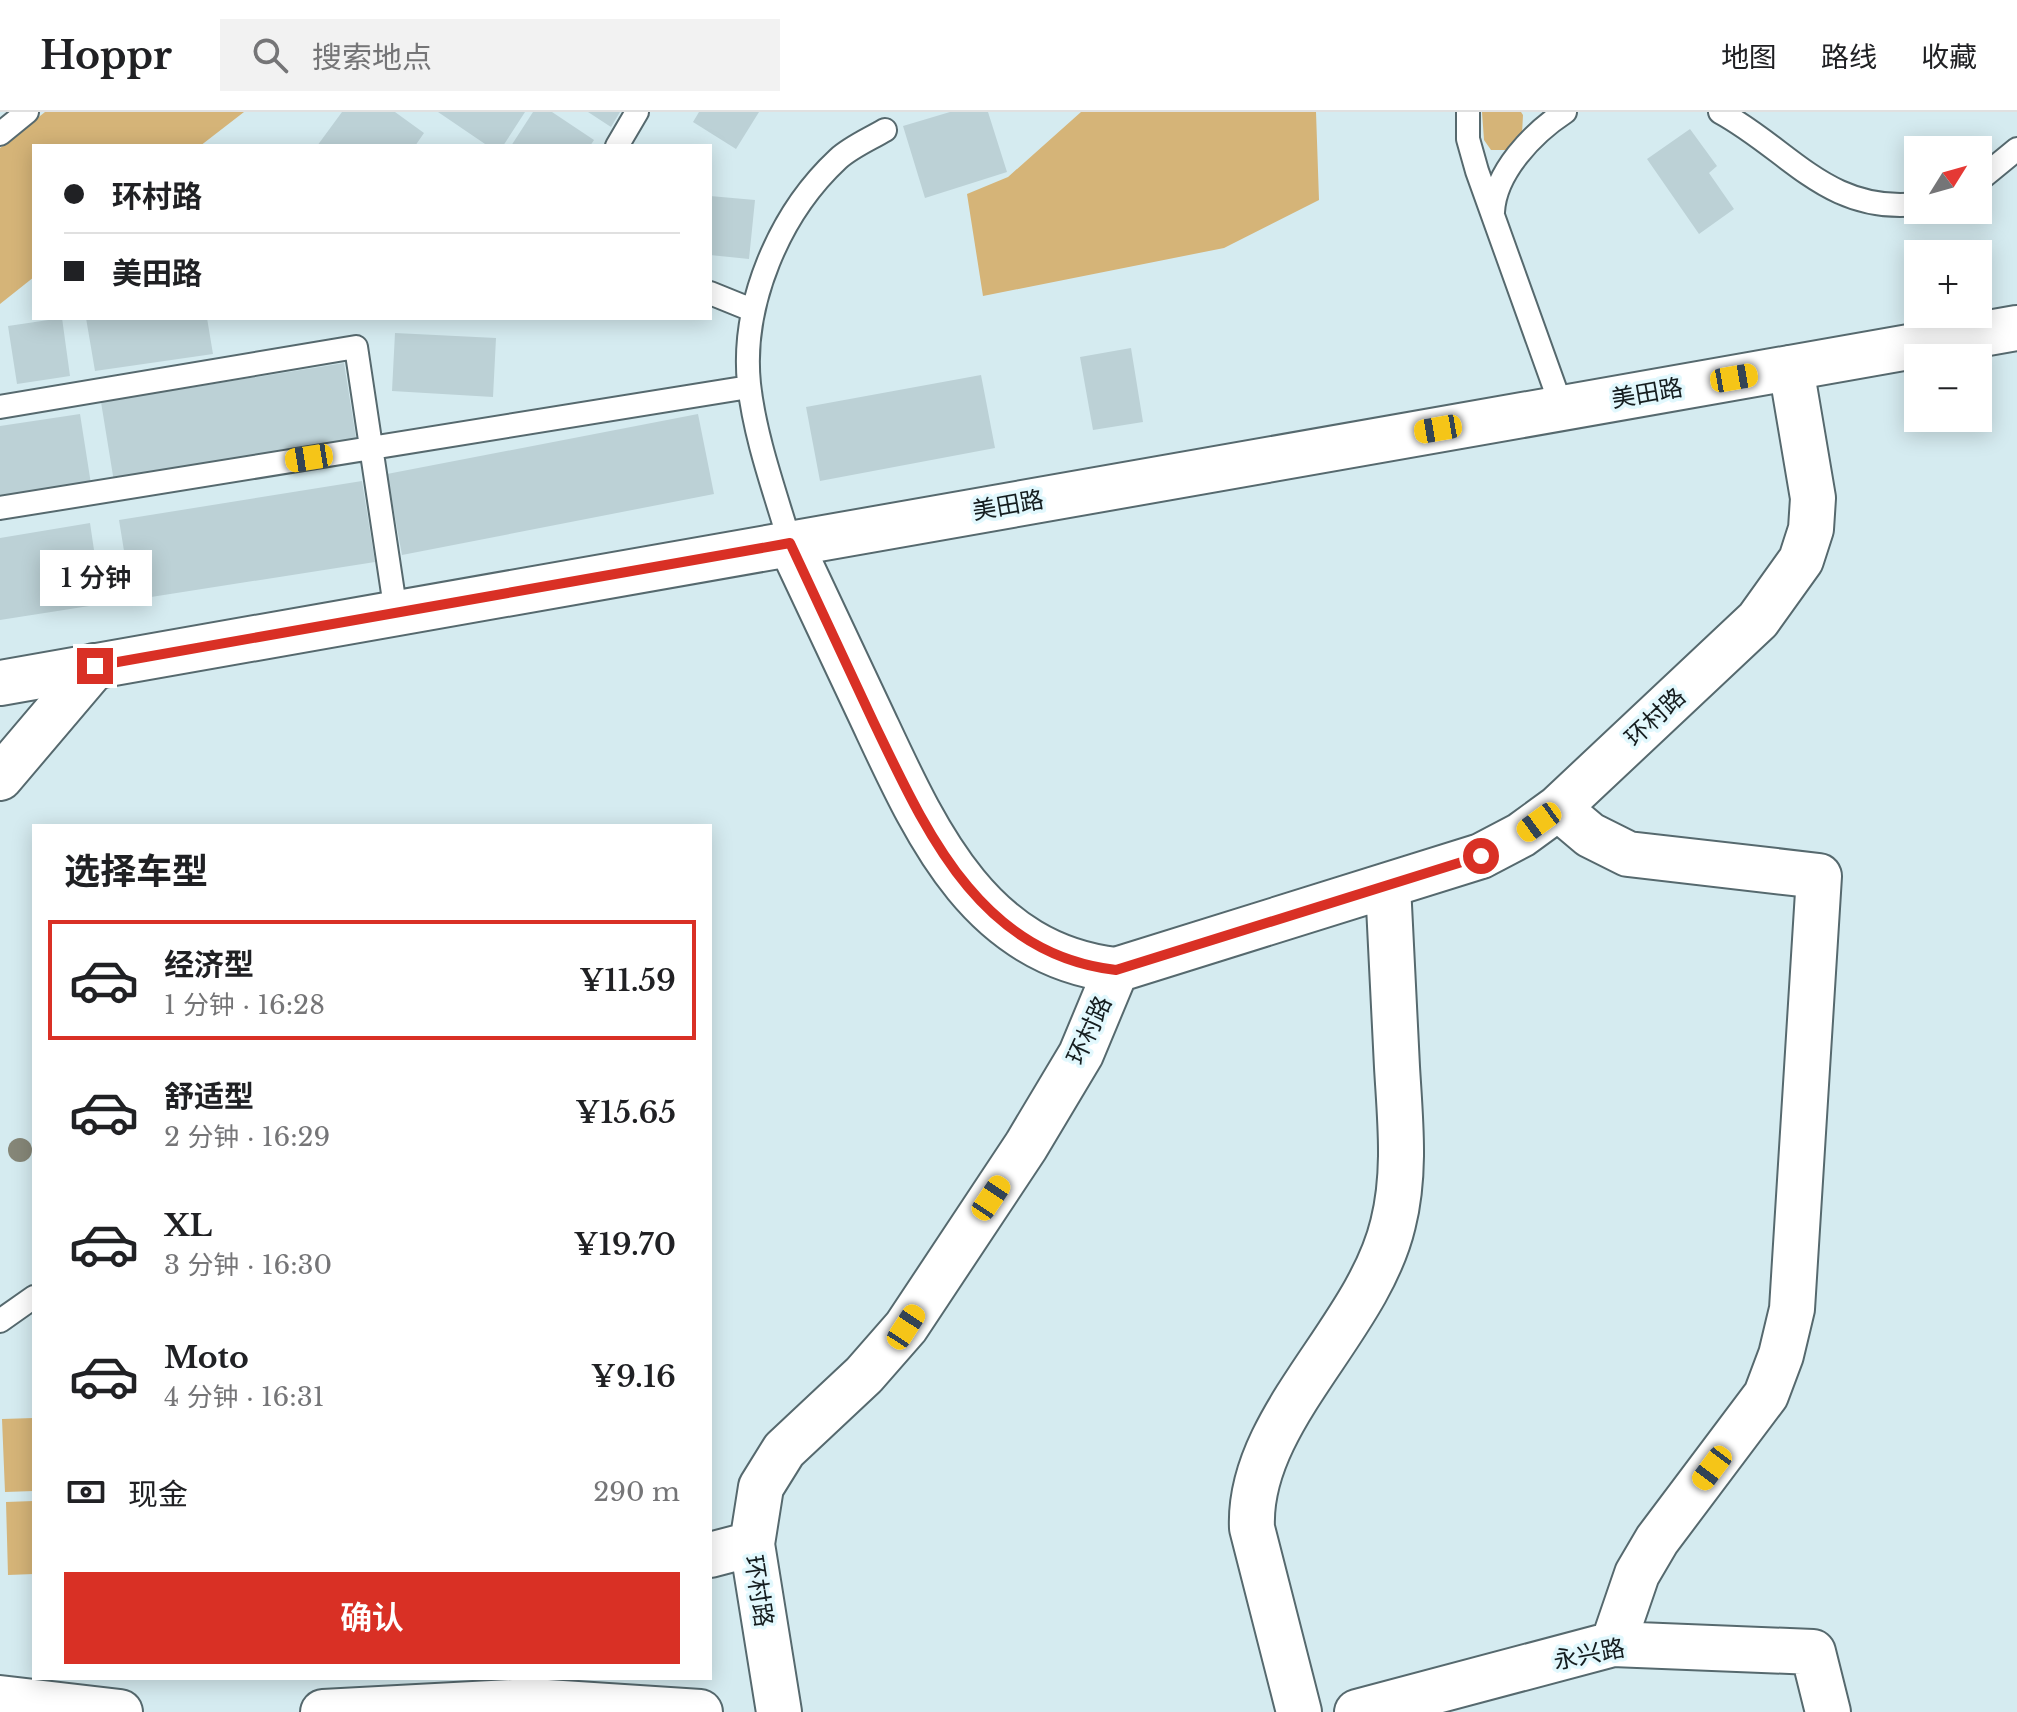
<!DOCTYPE html>
<html lang="zh">
<head>
<meta charset="utf-8">
<style>
  :root { --surface:#fff; --page:#f2f2f2; --text:#202124; --muted:#757577; --line:#e0e0e0; --accent:#d93025 }
  body { margin:0; font-family:"Libre Baskerville","Noto Sans SC",serif; background:var(--page); color:var(--text); height:100vh; display:flex; flex-direction:column; font-size:30px; white-space:nowrap }
  * { box-sizing:border-box; margin:0 }
  p { font-size:26px; color:var(--muted) }
  .icon { flex:none; width:44px; height:44px; fill:none; stroke:currentColor; stroke-width:2; stroke-linecap:round; stroke-linejoin:round }
  .map { position:relative; flex:1; overflow:hidden }
  .drawer { position:absolute; left:32px; top:712px; width:680px; height:856px; display:flex; flex-direction:column; background:var(--surface); border-radius:0px; box-shadow:0 4px 20px #0003 }
  .drawer>* { flex:none }
  .banner { position:absolute; left:32px; top:32px; width:680px; height:176px; border-radius:0px; box-shadow:0 4px 20px #0003; display:grid; align-content:center; height:176px; padding:0 32px; background:var(--surface) }
  .needle { width:52px; rotate:53deg }
  .buttons { position:absolute; left:1904px; top:24px; display:grid; gap:16px }
  .buttons a { display:grid; place-items:center; width:88px; height:88px; border-radius:0px; background:var(--surface); box-shadow:0 4px 20px #0003; font-size:40px }
  .end { position:absolute; width:36px; height:36px; margin:-18px; border:10px solid #d93025; background:#fff; box-shadow:0 0 0 4px #fff }
  .from { border-radius:50% }
  .bubble { position:absolute; height:56px; border-radius:0px; background:var(--surface); box-shadow:0 4px 20px #0003; font-size:26px; font-weight:600; line-height:56px; text-align:center }
  .car { position:absolute; width:24px; height:48px; margin:-24px -12px; border-radius:10px; box-shadow:0 0 6px 2px #0007; background:linear-gradient(#f5c518 24%,#345 0 40%,#f5c518 0 76%,#345 0 86%,#f5c518 0) }
  .banner b { display:flex; align-items:center; gap:28px; height:76px; font-size:30px }
  .banner b+b { border-top:2px solid var(--line) }
  .banner i { width:20px; height:20px; background:var(--text) }
  ul { padding:0; list-style:none }
  li { display:flex; align-items:center; gap:24px; height:120px; margin:0 16px 12px; padding:0 16px; border:4px solid transparent; border-radius:0px }
  li div { flex:1 }
  li b { display:block; font-size:30px }
  li em { font-style:normal; font-weight:600 }
  li.active { border-color:var(--accent) }
  li>.icon { width:72px; height:72px; stroke-width:1.5 }
  h2 { padding:0 32px; font-size:36px; line-height:96px }
  .pay { display:flex; align-items:center; gap:20px; height:88px; padding:0 32px; font-size:30px }
  .pay p { margin-inline-start:auto }
  .cta { display:flex; gap:16px; margin-top:auto; padding:16px 32px }
  .cta a { flex:1; height:92px; border-radius:0px; background:var(--accent); color:#fff; font-size:32px; font-weight:600; line-height:92px; text-align:center }
  header { display:flex; align-items:center; gap:48px; box-sizing:border-box; height:112px; padding:0 40px; background:var(--surface); border-bottom:2px solid var(--line) }
  header strong { font-size:38px }
  nav { display:flex; gap:44px; margin-inline-start:auto; font-size:28px }
  .search { width:560px; height:72px; background:var(--page); display:flex; align-items:center; gap:20px; box-sizing:border-box; padding:0 28px; border-radius:0px; color:var(--muted); font-size:30px }
  .map>svg:first-child { display:block }
</style>
</head>
<body>
<header>
<strong>Hoppr</strong>
<div class="search"><svg class="icon" aria-label="search" viewBox="0 0 24 24"><circle cx="10" cy="10" r="6"/><path d="M15 15l6 6"/></svg>搜索地点</div>
<nav><a>地图</a><a>路线</a><a>收藏</a></nav>
</header>
<div class="map">
<svg width="2017" height="1600" viewBox="0 0 2017 1600">
  <rect width="100%" height="100%" fill="#d5ebf0"/>
  <path fill="#d5b478" d="M45,0H244L200,34H34V165L0,192V36Z
    M1081,0H1316L1319,88L1224,136L983,184L967,82L1008,65Z
    M1482,0H1521L1523,3L1522,22L1507,38H1491L1484,28Z
    M34,1306V1379L5,1380L2,1307Z
    M34,1389V1462L8,1463L6,1390Z"/>
  <path fill="#bcd1d6" d="M342,0H395L424,21L415,34H317Z
    M438,0H525L503,34H488Z
    M533,0H552L594,28L590,34H511Z
    M588,0H620L611,15Z
    M699,0H759L736,37L693,10Z
    M950,0H988L1007,60L925,86L903,14Z
    M1690,17L1717,54L1709,61L1734,97L1699,122L1647,47Z
    M710,84L755,88L749,147L710,143Z
    M62,206L70,264L17,272L8,214Z
    M86,206H207L213,242L95,259Z
    M395,221L496,226L493,285L392,279Z
    M1131,236L1143,310L1093,318L1080,245Z
    M344,251L357,332L114,370L101,290Z
    M981,263L995,336L820,369L806,295Z
    M80,302L91,372L0,386V314Z
    M698,302L714,382L402,443L387,362Z
    M362,369L375,450L132,488L119,408Z
    M90,411L102,492L0,508V426Z"/>
  <g fill="none" stroke-linecap="round" stroke-linejoin="round">
    <g stroke="#56696e" stroke-width="26">
      <path id="lane" d="M1468,0V27L1477,59L1562,296
        M1720,0C1790,38 1828,102 1918,92
        M0,22L27,0
        M617,34L637,0
        M1978,69L2017,37
        M1493,100C1495,60 1533,21 1565,0
        M710,181L752,198
        M0,295L356,235L396,501
        M0,396L749,275
        M790,431C775,380 755,326 749,272C741,192 779,102 838,47C851,35 870,27 885,18
        M0,1209L34,1185"/>
    </g>
    <g stroke="#56696e" stroke-width="48">
      <path id="street" d="M790,431C817,489 844,546 871,603C924,716 977,842 1116,858
        M0,666L95,554
        M1558,696L1590,723L1628,742L1819,764L1792,1197L1781,1243L1766,1283L1657,1428L1637,1462L1613,1532
        M710,1443L752,1432
        M0,1586L120,1600
        M323,1600L531,1589L700,1600
        M779,1600L752,1432L761,1375L784,1338L864,1263L906,1215L1026,1034L1081,942L1116,858L1481,744L1521,723L1558,696L1758,508L1801,448L1811,417L1813,386L1791,256
        M1299,1600L1252,1416C1247,1308 1368,1218 1393,1112C1406,1061 1400,1007 1397,955C1394,894 1391,834 1388,773
        M1357,1600L1613,1532L1813,1540L1828,1600"/>
    </g>
    <g stroke="#56696e" stroke-width="48">
      <path id="secondary" d="M0,571L2017,216"/>
    </g>
    <use href="#lane" stroke="#fff" stroke-width="22"/>
    <use href="#street" stroke="#fff" stroke-width="44"/>
    <use href="#secondary" stroke="#fff" stroke-width="44"/>
  </g>
  <circle fill="#868778" cx="20" cy="1038" r="12"/>
  <g fill="none" stroke-linecap="round" stroke-linejoin="round">
    <path stroke="#d93025" stroke-width="10" d="M95,554L790,431C818,490 845,550 873,609C926,719 979,842 1116,858L1481,744"/>
  </g>
  <g text-anchor="middle" dominant-baseline="central" stroke-width="7" stroke-linejoin="round" paint-order="stroke">
    <g font-size="24" fill="#151d1f" stroke="#e2f8fd">
      <text transform="translate(1647 281) rotate(-10)">美田路</text>
      <text transform="translate(1008 393) rotate(-10)">美田路</text>
      <text transform="translate(1655 605) rotate(-43)">环村路</text>
      <text transform="translate(1089 918) rotate(-65)">环村路</text>
      <text transform="translate(759 1479) rotate(81)">环村路</text>
      <text transform="translate(1589 1542) rotate(-11)">永兴路</text>
    </g>
  </g>
</svg>
<div class="buttons">
<a><svg class="needle" viewBox="-14 -14 28 28"><path d="M0-13l5 13h-10z" fill="#e53935"/><path d="M0 13l5-13h-10z" fill="#757577"/></svg></a>
<a>+</a>
<a>−</a>
</div>
<i class="end from" style="left:1481px;top:744px"></i>
<i class="end" style="left:95px;top:554px"></i>
<div class="bubble" style="left:40px;top:438px;width:112px">1 分钟</div>
<i class="car" style="left:1734px;top:266px;rotate:80deg"></i>
<i class="car" style="left:1438px;top:317px;rotate:260deg"></i>
<i class="car" style="left:309px;top:346px;rotate:261deg"></i>
<i class="car" style="left:1539px;top:710px;rotate:234deg"></i>
<i class="car" style="left:991px;top:1086px;rotate:34deg"></i>
<i class="car" style="left:906px;top:1215px;rotate:33deg"></i>
<i class="car" style="left:1712px;top:1356px;rotate:217deg"></i>
<div class="banner">
<b><i class="from"></i>环村路</b>
<b><i></i>美田路</b>
</div>
<section class="drawer">
<h2>选择车型</h2>
<ul>
<li class="active"><svg class="icon" aria-label="car" viewBox="0 0 24 24"><path d="M5 17H2v-5l4-1 3-4h7l3 4 3 1v5h-3M9 17h6M6 11h13"/><circle cx="7" cy="17" r="2"/><circle cx="17" cy="17" r="2"/></svg><div><b>经济型</b><p>1 分钟 · 16:28</p></div><em>¥11.59</em></li>
<li><svg class="icon" aria-label="car" viewBox="0 0 24 24"><path d="M5 17H2v-5l4-1 3-4h7l3 4 3 1v5h-3M9 17h6M6 11h13"/><circle cx="7" cy="17" r="2"/><circle cx="17" cy="17" r="2"/></svg><div><b>舒适型</b><p>2 分钟 · 16:29</p></div><em>¥15.65</em></li>
<li><svg class="icon" aria-label="car" viewBox="0 0 24 24"><path d="M5 17H2v-5l4-1 3-4h7l3 4 3 1v5h-3M9 17h6M6 11h13"/><circle cx="7" cy="17" r="2"/><circle cx="17" cy="17" r="2"/></svg><div><b>XL</b><p>3 分钟 · 16:30</p></div><em>¥19.70</em></li>
<li><svg class="icon" aria-label="car" viewBox="0 0 24 24"><path d="M5 17H2v-5l4-1 3-4h7l3 4 3 1v5h-3M9 17h6M6 11h13"/><circle cx="7" cy="17" r="2"/><circle cx="17" cy="17" r="2"/></svg><div><b>Moto</b><p>4 分钟 · 16:31</p></div><em>¥9.16</em></li>
</ul>
<div class="pay"><svg class="icon" aria-label="cash" viewBox="0 0 24 24"><path d="M3 7h18v10H3z"/><circle cx="12" cy="12" r="2"/></svg>现金<p>290 m</p></div>
<div class="cta"><a>确认</a></div>
</section>
</div>
</body>
</html>
